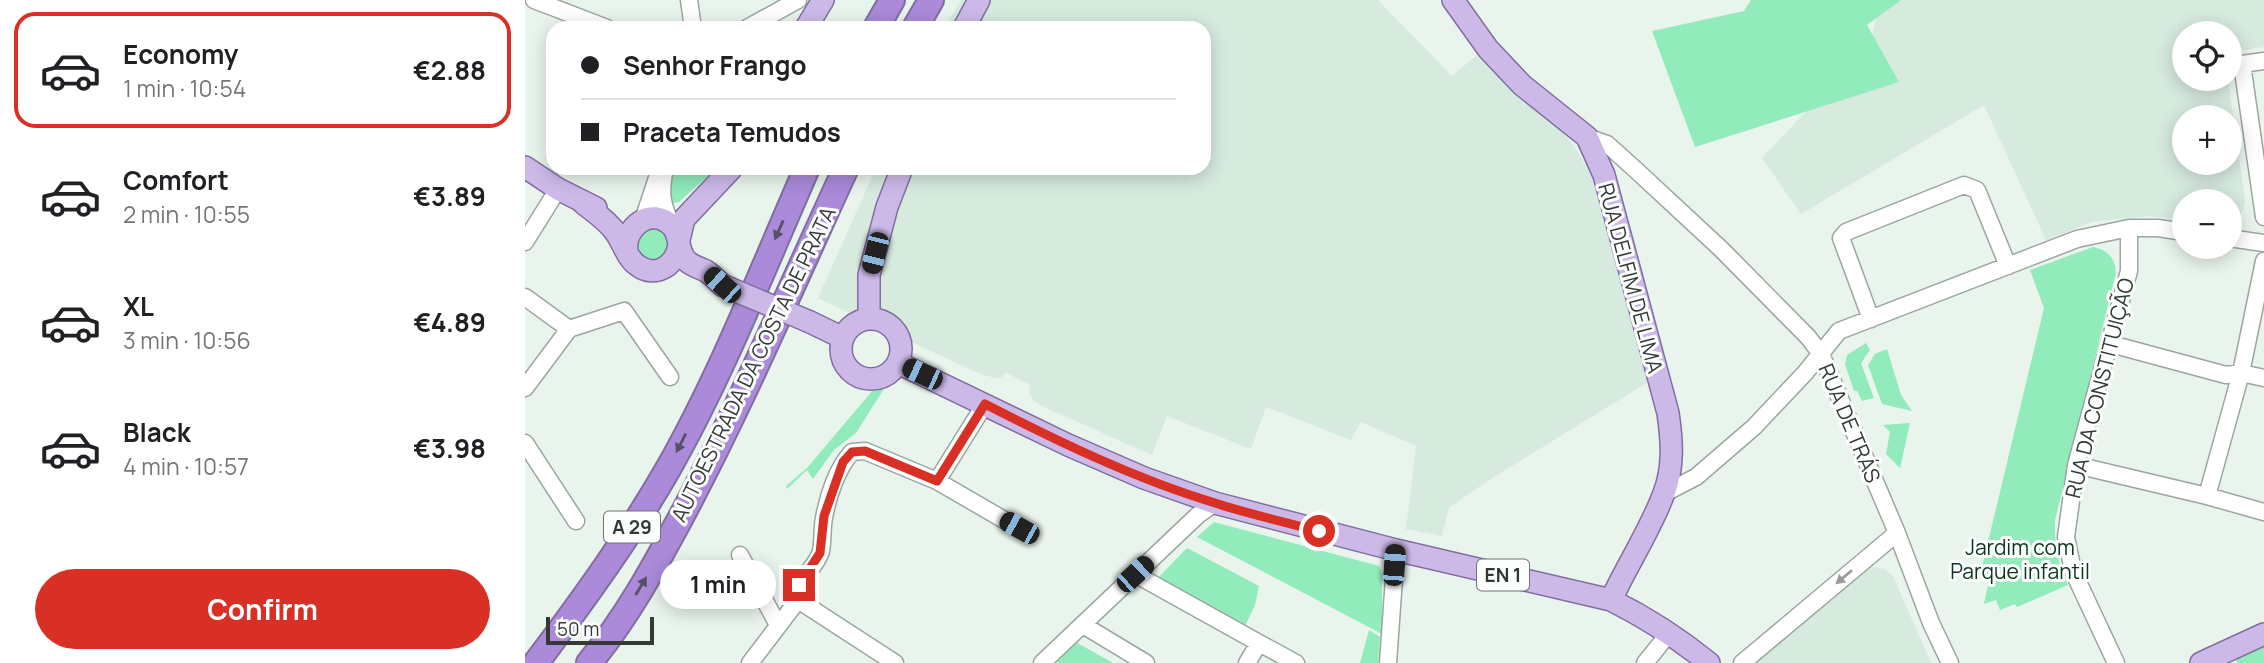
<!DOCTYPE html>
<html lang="en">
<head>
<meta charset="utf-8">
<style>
  :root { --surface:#fff; --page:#f6f6f6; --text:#202124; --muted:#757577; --line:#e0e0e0; --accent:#d93025 }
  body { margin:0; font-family:Manrope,sans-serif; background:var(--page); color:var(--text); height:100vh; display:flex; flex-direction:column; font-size:26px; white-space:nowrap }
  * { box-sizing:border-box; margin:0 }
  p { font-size:23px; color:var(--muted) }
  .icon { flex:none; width:38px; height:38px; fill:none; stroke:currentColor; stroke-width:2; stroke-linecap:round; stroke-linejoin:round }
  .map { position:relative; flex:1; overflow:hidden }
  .sheet { display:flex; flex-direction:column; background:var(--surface); width:525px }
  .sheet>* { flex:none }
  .guide { position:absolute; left:21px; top:21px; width:665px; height:154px; border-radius:21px; box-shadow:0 4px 18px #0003; display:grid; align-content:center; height:154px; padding:0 35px; background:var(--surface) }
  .tools { position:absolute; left:1647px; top:21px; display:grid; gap:14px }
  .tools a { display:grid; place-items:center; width:70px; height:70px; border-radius:50%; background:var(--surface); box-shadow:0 4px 18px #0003; font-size:35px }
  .scale { position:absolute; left:21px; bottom:18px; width:108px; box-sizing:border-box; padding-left:7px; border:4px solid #343936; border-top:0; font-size:19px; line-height:24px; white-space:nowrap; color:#343936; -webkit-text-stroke:5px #fcfefd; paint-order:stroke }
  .end { position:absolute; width:32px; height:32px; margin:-16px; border:9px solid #d93025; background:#fff; box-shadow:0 0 0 4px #fff }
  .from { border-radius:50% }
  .bubble { position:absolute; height:49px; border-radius:24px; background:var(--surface); box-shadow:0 4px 18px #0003; font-size:23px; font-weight:700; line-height:49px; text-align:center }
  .car { position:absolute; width:21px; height:42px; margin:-21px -10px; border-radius:9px; box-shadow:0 0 5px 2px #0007; background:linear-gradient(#222 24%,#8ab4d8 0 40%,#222 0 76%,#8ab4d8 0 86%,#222 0) }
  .guide b { display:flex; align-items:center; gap:24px; height:66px; font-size:26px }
  .guide b+b { border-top:2px solid var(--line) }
  .guide i { width:18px; height:18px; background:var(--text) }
  ul { padding:12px 0 0; list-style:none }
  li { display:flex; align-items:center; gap:21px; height:116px; margin:0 14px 10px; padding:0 21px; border:4px solid transparent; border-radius:21px }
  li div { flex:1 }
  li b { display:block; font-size:26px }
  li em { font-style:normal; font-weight:700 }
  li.active { border-color:var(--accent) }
  li>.icon { width:63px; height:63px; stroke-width:1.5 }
  .action { display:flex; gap:14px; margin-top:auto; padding:14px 35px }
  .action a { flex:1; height:80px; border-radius:42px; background:var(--accent); color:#fff; font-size:28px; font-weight:700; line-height:80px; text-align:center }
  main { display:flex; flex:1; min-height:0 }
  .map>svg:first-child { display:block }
</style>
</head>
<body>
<main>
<section class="sheet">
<ul>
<li class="active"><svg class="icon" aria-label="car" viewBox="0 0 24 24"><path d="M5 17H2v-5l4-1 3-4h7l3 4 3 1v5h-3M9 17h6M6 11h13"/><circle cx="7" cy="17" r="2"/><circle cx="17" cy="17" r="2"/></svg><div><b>Economy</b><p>1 min · 10:54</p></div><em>€2.88</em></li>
<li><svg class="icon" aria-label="car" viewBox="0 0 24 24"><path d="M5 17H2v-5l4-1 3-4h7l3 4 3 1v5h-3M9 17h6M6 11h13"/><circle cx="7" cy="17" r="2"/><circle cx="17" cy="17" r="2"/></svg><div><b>Comfort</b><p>2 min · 10:55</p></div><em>€3.89</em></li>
<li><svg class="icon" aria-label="car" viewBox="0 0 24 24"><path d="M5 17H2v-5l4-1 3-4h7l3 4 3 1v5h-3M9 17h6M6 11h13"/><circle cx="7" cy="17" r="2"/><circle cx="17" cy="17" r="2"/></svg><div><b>XL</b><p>3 min · 10:56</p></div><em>€4.89</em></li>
<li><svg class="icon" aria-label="car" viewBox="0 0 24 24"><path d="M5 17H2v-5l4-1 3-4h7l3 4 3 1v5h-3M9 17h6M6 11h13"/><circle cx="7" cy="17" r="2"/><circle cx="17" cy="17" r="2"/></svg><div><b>Black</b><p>4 min · 10:57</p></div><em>€3.98</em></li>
</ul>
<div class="action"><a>Confirm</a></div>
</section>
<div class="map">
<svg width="1739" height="663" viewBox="0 0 1739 663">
  <rect width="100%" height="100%" fill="#e8f4ec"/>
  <path fill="#d6eade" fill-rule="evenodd" d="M436,0H853L927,76L951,56L1029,123L1049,146L1072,185L1128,379L961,482L924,508L917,536L881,529L891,446L836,422L826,440L741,407L726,449L642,416L627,455L519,407L509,401L504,393L505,385L480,372L477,377L471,378L455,374L293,298L351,168H679V28H420Z
    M1359,0H1739V47L1705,52L1704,33H1659V79H1703L1720,201L1718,210L1711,220L1705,224L1704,201H1659V220L1624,216L1567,222L1521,240L1459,105L1276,214L1237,158L1345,43L1355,3ZM1659,117H1704V163H1659Z
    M1348,567L1359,569L1368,576L1406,663H1231L1339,570Z"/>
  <path fill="#91ebbb" d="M1226,0H1376L1342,25L1374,82L1170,147L1127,31L1219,11Z
    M146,168H192L154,202L149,203L142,199Z
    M111 244a17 17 0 1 1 34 0a17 17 0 1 1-34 0Z
    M1568,247C1583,250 1590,258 1591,273L1530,520C1529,544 1533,562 1543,585L1492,607L1490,604L1475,610L1471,600L1459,604L1463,585L1457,567L1519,308L1505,270Z
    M1341,343L1345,350L1336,363L1349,398L1337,401L1332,391H1329L1320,364L1322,355Z
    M1362,349L1376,395L1387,411L1357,404L1343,365L1350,354Z
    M354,383L362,384L331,433L309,450L288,479L282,470L262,489L261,486L282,468Z
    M1385,423L1375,468L1361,454L1365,432L1358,425Z
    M689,522L854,566L857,573V634L672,537Z
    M662,548L734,586L730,605L718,630L633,578Z
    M844,630L855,637L853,663H835Z
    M547,640L588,663H534L527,659Z
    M1739,646V663H1712L1711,658Z"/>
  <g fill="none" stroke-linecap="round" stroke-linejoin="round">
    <g stroke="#9aa69f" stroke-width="19">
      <path id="minor" d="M9,0L82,28
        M164,0L168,28
        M222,28L273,0
        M1739,61L1717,64L1739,217
        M1062,137L1082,144L1112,171L1196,249L1283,337L1296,354L1372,533L1406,623L1425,663
        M140,168C135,193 136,204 148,227
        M118,220L132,178
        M1704,238L1739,243
        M0,242L33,189
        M0,297L44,329
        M1346,319L1316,238L1321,232L1439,185L1452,190L1483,266
        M44,329L99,311L145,377
        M1597,347L1701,375L1716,373L1739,378
        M0,388L44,329
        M0,443L51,521
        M1551,465L1682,496L1739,512
        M412,481L460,404
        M1140,493L1171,477L1229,427L1280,373L1314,331L1552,239L1604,228H1633L1659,232
        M1682,496L1716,373L1739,261
        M215,555L253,625
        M610,574L734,643
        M273,600C274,573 290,571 296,551C298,540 297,528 299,518C303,496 312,468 327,452L340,451L412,481L493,528
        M273,600L370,663
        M558,625L621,663
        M225,663L273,600
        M517,663L673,515L690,503
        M722,663L734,643L771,663
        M863,663L871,550
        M1120,663L1145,632
        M1217,663L1372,533
        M1591,663L1548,571L1541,537L1551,465L1604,271V228"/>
    </g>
    <g stroke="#816ea0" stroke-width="24">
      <path id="major" d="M928,0L963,49L997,85L1062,137L1079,175L1143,413C1147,440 1149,467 1139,493C1126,529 1102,565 1086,600
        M281,28L298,0
        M439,28L454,0
        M0,167L33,189L71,208
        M58,203C69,212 83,221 91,233C98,243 102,258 112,265C131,280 153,264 154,242
        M154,240L159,219L207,168
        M102,252C98,226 127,206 147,226C156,236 152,252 162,261C167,266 175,268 181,271C187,275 192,280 197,285
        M316 349a30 30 0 1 1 60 0a30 30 0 1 1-60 0Z
        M344,319V275L362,207L377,168
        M285,322L318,338
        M373,363L543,445L619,478L690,503L871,550L1086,600C1122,618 1153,638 1184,663
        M1676,663L1739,634"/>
    </g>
    <g stroke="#816ea0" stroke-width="28">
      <path id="highway" d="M351,28L367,0
        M390,28L406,0
        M11,663C58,600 104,537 143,469C197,374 238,268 282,168
        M64,663C100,620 128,569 155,519C216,405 267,285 321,168"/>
    </g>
    <use href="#minor" stroke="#fff" stroke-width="16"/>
    <use href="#major" stroke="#ccb9e8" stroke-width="21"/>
    <use href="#highway" stroke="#aa8ad9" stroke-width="24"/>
    <g stroke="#816ea0" stroke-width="24" stroke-linecap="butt">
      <path id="major-bridge" d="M197,285L285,322"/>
    </g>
    <use href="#major-bridge" stroke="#ccb9e8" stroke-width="21"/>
  </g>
  <defs><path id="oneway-solid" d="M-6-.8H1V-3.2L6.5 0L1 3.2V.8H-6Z" transform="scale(1.75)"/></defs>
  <g fill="#575167">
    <use href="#oneway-solid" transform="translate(254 230) rotate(114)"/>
    <use href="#oneway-solid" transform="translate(156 443) rotate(117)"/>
    <use href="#oneway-solid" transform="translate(116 586) rotate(-59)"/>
  </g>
  <use fill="#9a9c9a" href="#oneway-solid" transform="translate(1319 577) rotate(140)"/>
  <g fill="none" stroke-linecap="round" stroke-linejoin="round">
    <path stroke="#d93025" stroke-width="9" d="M274,585L295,553L299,516L318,462L327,452L340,451L412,481L460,404C534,442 611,479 690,503C724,514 759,522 794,531"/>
  </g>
  <g text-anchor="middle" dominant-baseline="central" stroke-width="6" stroke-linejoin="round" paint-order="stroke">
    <g fill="#fcfefd" stroke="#707472" stroke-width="2">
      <rect x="79" y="511.5" width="56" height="31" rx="5"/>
      <rect x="952" y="559.5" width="52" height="31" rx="5"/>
    </g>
    <g font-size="19" font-weight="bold" fill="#343936">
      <text x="107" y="527">A 29</text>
      <text x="978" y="575">EN 1</text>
    </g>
    <g font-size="21" fill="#343936" stroke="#fcfefd">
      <text transform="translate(1106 278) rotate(75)">RUA DELFIM DE LIMA</text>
      <text transform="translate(228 364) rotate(-64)">AUTOESTRADA DA COSTA DE PRATA</text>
      <text transform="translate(1574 388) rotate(-76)">RUA DA CONSTITUIÇÃO</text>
      <text transform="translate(1325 423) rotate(67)">RUA DE TRÁS</text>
    </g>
    <g font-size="21" fill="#0c3522" stroke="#fcfefd">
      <text x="1495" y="547">Jardim com<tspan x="1495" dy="24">Parque infantil</tspan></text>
    </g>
  </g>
</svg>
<div class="tools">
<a><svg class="icon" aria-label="locate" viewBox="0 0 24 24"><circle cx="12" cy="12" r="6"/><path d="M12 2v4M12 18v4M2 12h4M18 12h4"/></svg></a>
<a>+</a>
<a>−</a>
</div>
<div class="scale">50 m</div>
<i class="end from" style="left:794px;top:531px"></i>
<i class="end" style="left:274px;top:585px"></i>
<div class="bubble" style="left:135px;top:560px;width:116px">1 min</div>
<i class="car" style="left:350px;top:253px;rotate:194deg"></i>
<i class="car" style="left:197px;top:285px;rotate:312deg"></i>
<i class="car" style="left:397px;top:374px;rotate:295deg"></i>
<i class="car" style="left:494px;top:528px;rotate:299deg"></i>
<i class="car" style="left:869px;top:565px;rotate:4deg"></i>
<i class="car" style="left:610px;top:574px;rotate:47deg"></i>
<div class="guide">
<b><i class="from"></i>Senhor Frango</b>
<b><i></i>Praceta Temudos</b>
</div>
</div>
</main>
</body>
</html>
